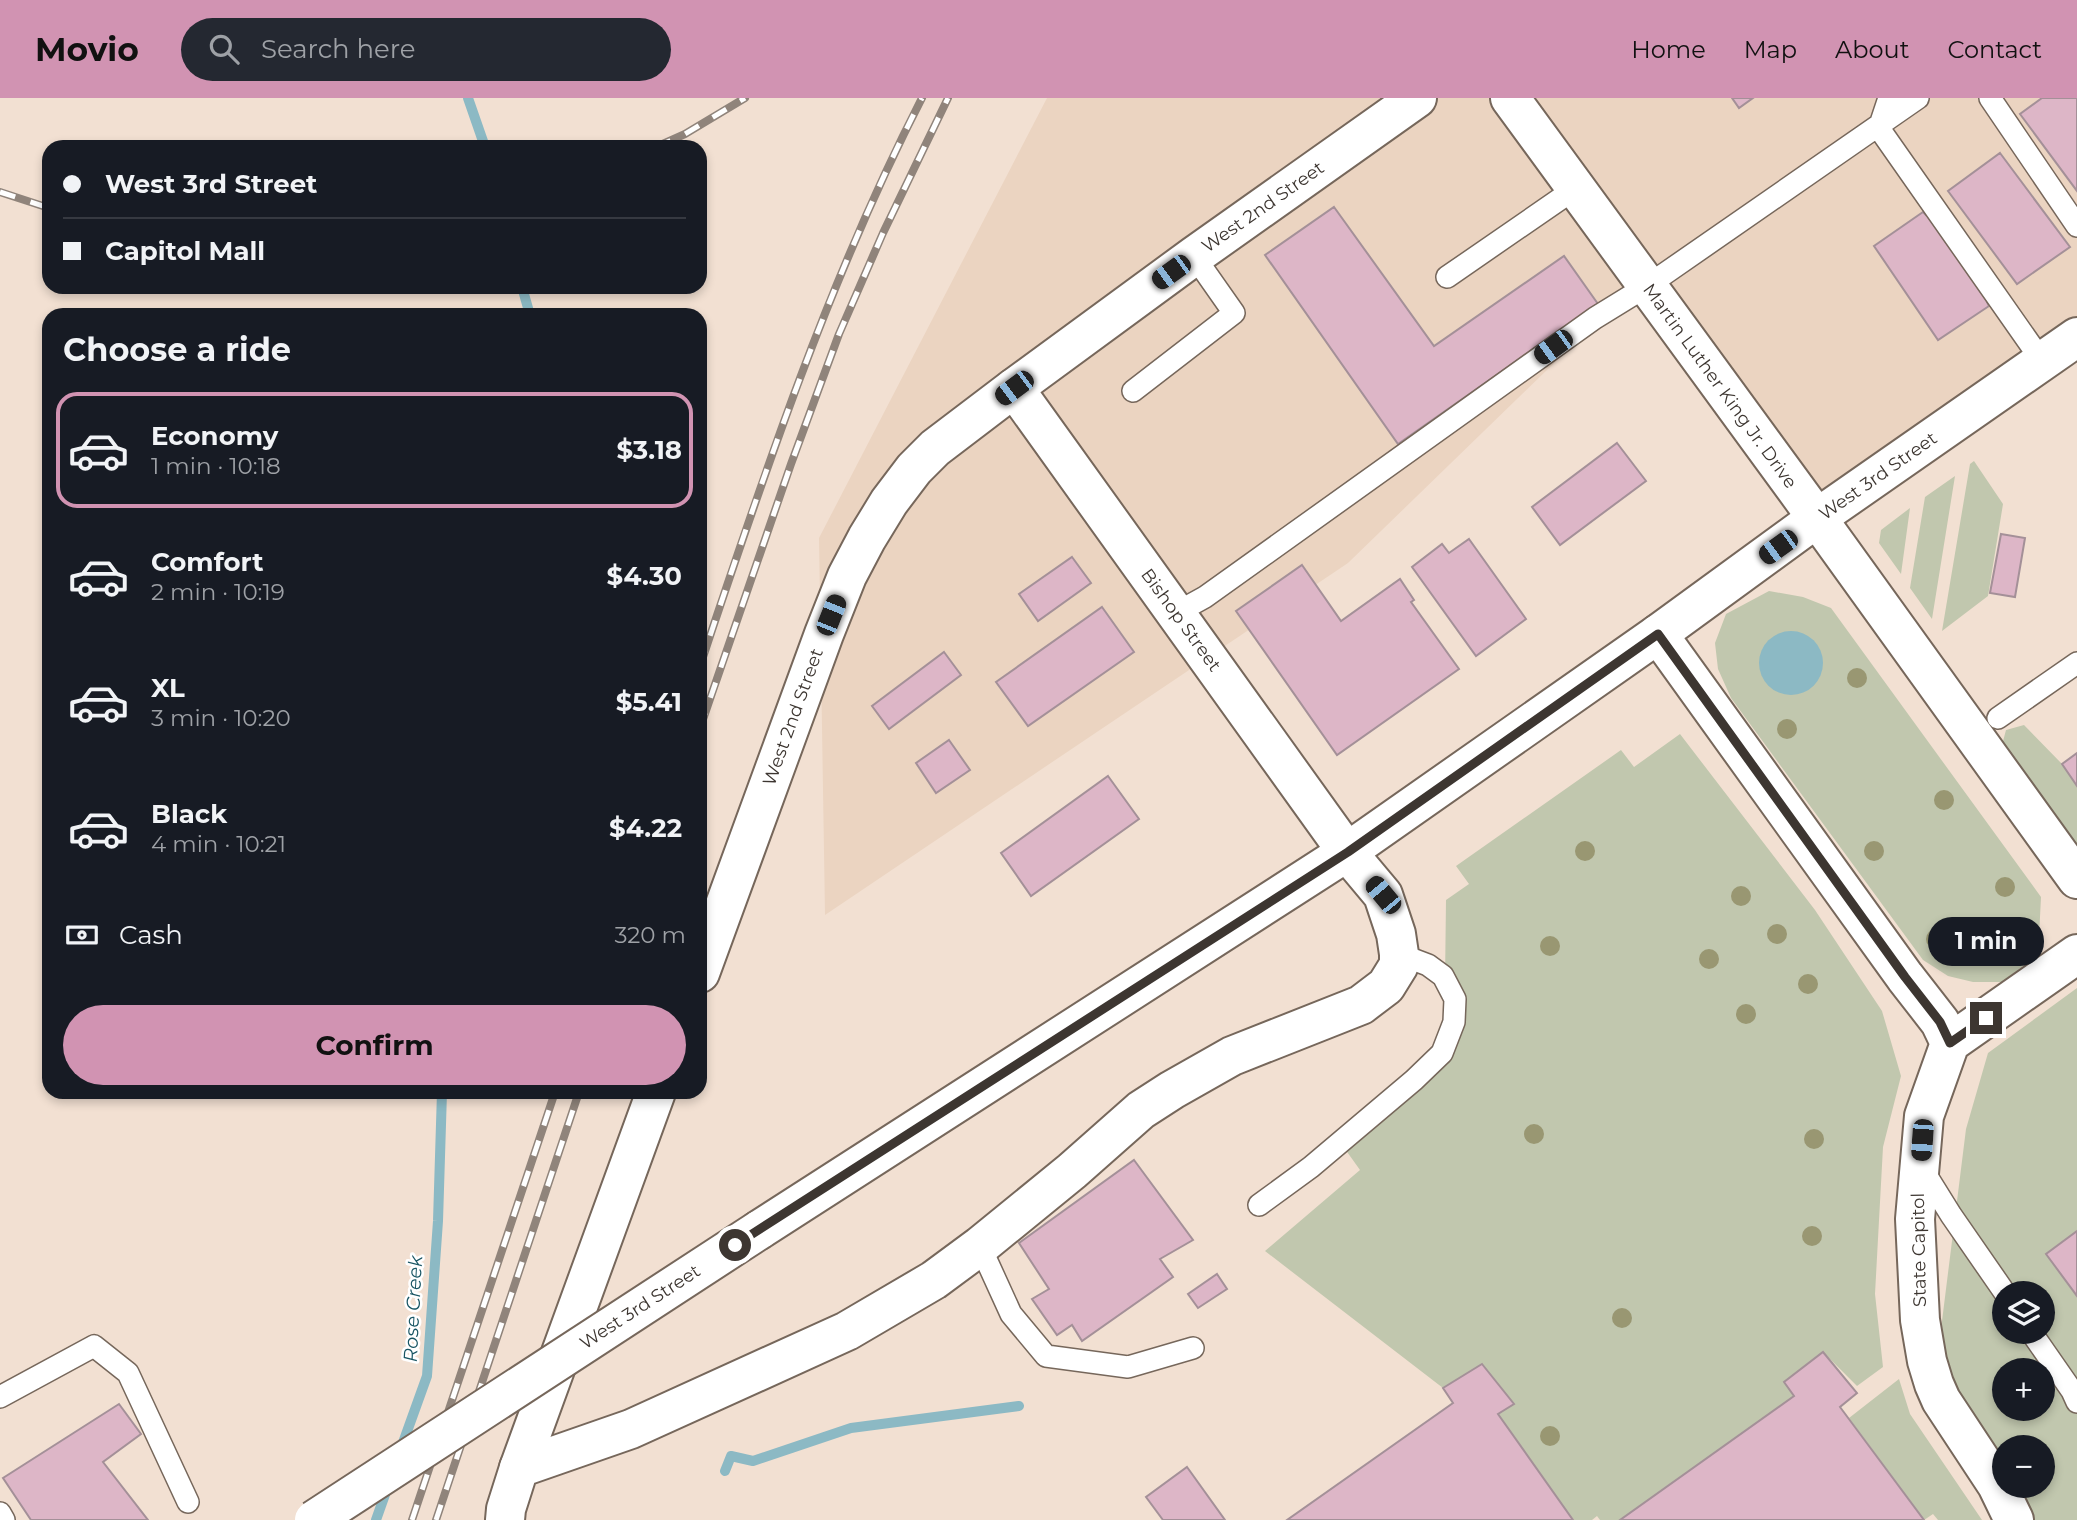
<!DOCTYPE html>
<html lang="en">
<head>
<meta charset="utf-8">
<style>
  :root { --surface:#171b24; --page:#242831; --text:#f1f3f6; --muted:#9ea1a6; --line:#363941; --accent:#d193b2 }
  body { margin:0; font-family:Montserrat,sans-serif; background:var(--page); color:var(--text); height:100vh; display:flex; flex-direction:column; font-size:26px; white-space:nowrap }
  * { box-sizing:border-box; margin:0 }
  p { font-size:23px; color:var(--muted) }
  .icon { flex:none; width:38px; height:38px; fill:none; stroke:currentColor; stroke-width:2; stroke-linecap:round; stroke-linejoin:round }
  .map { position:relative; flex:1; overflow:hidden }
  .sheet { position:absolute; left:42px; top:210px; width:665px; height:791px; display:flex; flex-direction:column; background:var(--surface); border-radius:21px; box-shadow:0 4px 10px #0003 }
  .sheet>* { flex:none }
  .banner { position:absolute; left:42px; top:42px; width:665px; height:154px; border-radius:21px; box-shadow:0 4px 10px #0003; display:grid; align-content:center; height:154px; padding:0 21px; background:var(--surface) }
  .buttons { position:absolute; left:1992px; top:1183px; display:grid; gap:14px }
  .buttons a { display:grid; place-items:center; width:63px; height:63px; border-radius:50%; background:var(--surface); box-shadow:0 4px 10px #0003; font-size:35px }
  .end { position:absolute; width:32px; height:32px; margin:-16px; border:9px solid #3d3631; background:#fff; box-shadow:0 0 0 4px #fff }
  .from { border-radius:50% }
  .bubble { position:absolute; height:49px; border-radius:24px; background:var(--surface); box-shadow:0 4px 10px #0003; font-size:23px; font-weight:700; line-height:49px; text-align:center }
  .car { position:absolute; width:21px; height:42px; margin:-21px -10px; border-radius:9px; box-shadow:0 0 5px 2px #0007; background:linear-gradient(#222 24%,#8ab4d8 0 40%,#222 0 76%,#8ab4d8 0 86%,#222 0) }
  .banner b { display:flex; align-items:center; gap:24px; height:66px; font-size:26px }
  .banner b+b { border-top:2px solid var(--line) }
  .banner i { width:18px; height:18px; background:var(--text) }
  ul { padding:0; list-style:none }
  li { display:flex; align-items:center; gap:21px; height:116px; margin:0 14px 10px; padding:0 7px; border:4px solid transparent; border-radius:21px }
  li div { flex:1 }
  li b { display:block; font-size:26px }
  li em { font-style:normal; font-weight:700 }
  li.selected { border-color:var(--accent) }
  li>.icon { width:63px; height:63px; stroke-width:1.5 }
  h2 { padding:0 21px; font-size:32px; line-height:84px }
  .pay { display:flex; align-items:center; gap:18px; height:77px; padding:0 21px; font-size:26px }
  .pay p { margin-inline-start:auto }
  .cta { display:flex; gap:14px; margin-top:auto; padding:14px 21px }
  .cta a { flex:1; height:80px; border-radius:42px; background:var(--accent); color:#111; font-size:28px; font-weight:700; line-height:80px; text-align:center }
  header { display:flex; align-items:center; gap:42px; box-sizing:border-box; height:98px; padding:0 35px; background:var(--accent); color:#111 }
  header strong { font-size:33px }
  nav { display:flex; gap:38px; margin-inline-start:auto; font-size:24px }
  .search { width:490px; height:63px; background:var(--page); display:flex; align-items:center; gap:18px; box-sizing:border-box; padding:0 24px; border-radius:38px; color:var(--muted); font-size:26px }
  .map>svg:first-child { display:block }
</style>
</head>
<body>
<header>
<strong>Movio</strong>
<div class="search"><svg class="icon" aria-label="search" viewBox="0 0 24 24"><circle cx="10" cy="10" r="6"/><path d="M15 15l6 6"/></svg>Search here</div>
<nav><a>Home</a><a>Map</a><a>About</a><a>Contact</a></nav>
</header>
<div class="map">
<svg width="2077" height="1422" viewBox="0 0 2077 1422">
  <rect width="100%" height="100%" fill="#f2e0d2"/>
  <path fill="#ebd4c1" d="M1047,0H2077V220L1817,397L1649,173L1348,465L825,817L819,440Z"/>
  <path fill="#c1c7ae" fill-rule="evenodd" d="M1974,363L2003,406L1988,498L1942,533L1970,366Z
    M1955,378L1932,521L1910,490L1925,399Z
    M1910,410L1901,476L1879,445L1881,432Z
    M1769,493L1803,499L1831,510L2041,799L2039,839L2027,865L2002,884H1973L1948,878L1923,862L1731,600L1718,571L1715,545L1726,516Z
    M2024,627L2062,666L2077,688V753L2002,647L2006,632Z
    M1680,636L1815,812L1882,913L1901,978L1883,1049L1875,1196L1883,1269L1857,1288L1823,1254L1785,1283L1794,1298L1620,1422H1600L1597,1418L1592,1422H1573L1498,1316L1514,1306L1482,1266L1443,1290L1265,1153L1360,1072L1345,1051L1401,1004L1454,924L1445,883L1446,802L1469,786L1456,768L1621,652L1634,669Z
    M2077,890V1422H2028L2013,1388H2042V1349H2004V1373L1958,1301L1939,1247L1966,1031L1988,955ZM2004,1195H2042V1234H2004ZM2004,1272H2042V1311H2004Z
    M1899,1281L1910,1316L1982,1422H1938L1933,1416L1924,1422L1849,1320Z"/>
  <path fill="#8cb9c4" d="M1759 565a32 32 0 1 1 64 0a32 32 0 1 1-64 0Z"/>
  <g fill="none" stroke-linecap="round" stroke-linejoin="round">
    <path stroke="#8cb9c4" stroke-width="10" d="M468,0L485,49
      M522,189L530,217
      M400,1353L427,1278L438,1123L442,994
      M725,1373L731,1358L753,1363L851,1330L1019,1308
      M376,1422L388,1388"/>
  </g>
  <path fill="#ddb6c7" stroke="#a49098" stroke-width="2" d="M1732,0H1753L1739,10Z
    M2042,0H2077V93L2020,16Z
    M2000,55L2070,149L2017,186L1948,93Z
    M1334,109L1434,248L1564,158L1598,206L1398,346L1265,157Z
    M1923,114L1926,117L1933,114L1992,201L1987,204L1989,208L1938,242L1874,148Z
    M1617,345L1646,383L1560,447L1532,409Z
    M2001,436L2025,440L2015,499L1990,495Z
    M1469,441L1526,521L1476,558L1412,469L1442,446L1449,455Z
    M1072,459L1091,485L1038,523L1019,496Z
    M1302,467L1341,523L1400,481L1414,502L1411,504L1459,571L1337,657L1236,513Z
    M1102,509L1134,554L1028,628L996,584Z
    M944,554L961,577L889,631L872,608Z
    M949,642L970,672L936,695L916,665Z
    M2077,655V688L2062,666Z
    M1108,678L1139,721L1031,798L1001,755Z
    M1134,1062L1193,1142L1160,1161L1173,1179L1082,1243L1072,1227L1057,1237L1032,1201L1049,1191L1019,1145Z
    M2077,1133V1198L2046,1156Z
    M1217,1176L1227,1191L1198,1210L1188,1196Z
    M1823,1254L1857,1295L1840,1309L1924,1422H1620L1794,1298L1784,1284Z
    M1482,1266L1514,1306L1498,1316L1573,1422H1287L1453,1305L1443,1290Z
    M119,1306L141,1336L103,1364L148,1422H31L3,1380Z
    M1187,1369L1225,1422H1163L1146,1399Z"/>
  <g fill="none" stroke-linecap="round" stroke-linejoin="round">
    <g stroke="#76675b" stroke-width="24">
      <path id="lane" d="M1889,0L1880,27L1883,36L2042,263
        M1990,0L2077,128
        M1447,179L1576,90
        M1133,293L1234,215L1194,158
        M1176,515L1205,499L1595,220L1647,188L1918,0
        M1998,620L2077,565
        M1923,1072L1951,1117L2005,1195
        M1259,1107L1311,1069L1414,982L1442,955L1454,924L1455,901L1443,878L1428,867L1399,856
        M980,1148L1011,1216L1046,1258L1128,1269L1193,1250
        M2031,1234L2072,1293L2077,1304
        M0,1299L94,1248L128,1275L188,1404
        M0,1415L4,1422"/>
    </g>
    <g stroke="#76675b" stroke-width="42">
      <path id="street" d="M1510,0L1817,420L2077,781
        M1658,536L1905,879L1940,924L1950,945L1924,1018L1915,1121L1920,1222L1927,1263L1934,1286L1941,1302L1997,1387L2014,1422
        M1950,945L2077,856
        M505,1422L506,1411L519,1370L631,1331L847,1233L934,1182L980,1148L1072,1073L1141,1012L1172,992L1232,958L1361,907L1386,888L1399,867V856L1396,836L1383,797L1347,754L1014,290"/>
    </g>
    <g stroke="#76675b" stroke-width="42">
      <path id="secondary" d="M700,875L824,536L847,478L867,440L889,404L914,371L935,350L1014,290L1194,158L1417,0
        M759,1132L1347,754L1658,536L1817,420L2077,239
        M519,1370L656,994"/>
    </g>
    <use href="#lane" stroke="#fff" stroke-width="21"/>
    <use href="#street" stroke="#fff" stroke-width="38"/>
    <use href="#secondary" stroke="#fff" stroke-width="38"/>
    <g stroke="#90847b" stroke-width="8">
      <path id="rail" d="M656,49L685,36L745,0
        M0,94L49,110
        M700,568C764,376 829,181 922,0
        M700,630L791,366L839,236L883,135L948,0
        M412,1422L555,994
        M436,1422L579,994"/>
    </g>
    <use href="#rail" stroke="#fff" stroke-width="5" stroke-dasharray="16" stroke-linecap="butt"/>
    <g stroke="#76675b" stroke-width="42" stroke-linecap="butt">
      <path id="secondary-bridge" d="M314,1422L759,1132"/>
    </g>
    <use href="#secondary-bridge" stroke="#fff" stroke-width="38"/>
  </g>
  <g fill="#999772">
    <circle cx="1857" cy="580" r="10"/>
    <circle cx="1787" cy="631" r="10"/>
    <circle cx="1944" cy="702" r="10"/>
    <circle cx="1585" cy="753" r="10"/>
    <circle cx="1874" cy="753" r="10"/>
    <circle cx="2005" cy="789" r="10"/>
    <circle cx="1741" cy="798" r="10"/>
    <circle cx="1777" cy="836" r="10"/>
    <circle cx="1936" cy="841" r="10"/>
    <circle cx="1550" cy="848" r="10"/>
    <circle cx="1709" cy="861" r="10"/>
    <circle cx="1808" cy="886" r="10"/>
    <circle cx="1746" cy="916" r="10"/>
    <circle cx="1534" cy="1036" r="10"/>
    <circle cx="1814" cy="1041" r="10"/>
    <circle cx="1812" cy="1138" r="10"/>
    <circle cx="1622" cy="1220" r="10"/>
    <circle cx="1550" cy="1338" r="10"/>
  </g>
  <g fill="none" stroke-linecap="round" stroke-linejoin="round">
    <path stroke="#3d3631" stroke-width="9" d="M735,1147L1348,754L1658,536L1905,879L1940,924L1950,945L1986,920"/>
  </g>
  <g text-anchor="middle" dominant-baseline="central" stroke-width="5" stroke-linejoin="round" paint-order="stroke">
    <g font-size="18" fill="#3d3631" stroke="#fff">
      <text transform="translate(1263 109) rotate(-35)">West 2nd Street</text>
      <text transform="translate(1720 288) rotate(54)">Martin Luther King Jr. Drive</text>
      <text transform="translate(1878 378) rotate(-35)">West 3rd Street</text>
      <text transform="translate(1181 522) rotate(54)">Bishop Street</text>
      <text transform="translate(793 619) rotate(-70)">West 2nd Street</text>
      <text transform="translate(1919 1152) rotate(-91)">State Capitol</text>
      <text transform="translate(640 1209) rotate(-33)">West 3rd Street</text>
    </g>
    <g font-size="19" font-style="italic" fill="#185563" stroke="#fff">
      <text transform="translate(413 1211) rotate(-87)">Rose Creek</text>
    </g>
  </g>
</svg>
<div class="buttons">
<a><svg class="icon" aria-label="layers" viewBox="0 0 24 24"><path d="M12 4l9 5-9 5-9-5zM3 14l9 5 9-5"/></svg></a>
<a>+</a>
<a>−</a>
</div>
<i class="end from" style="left:735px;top:1147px"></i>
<i class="end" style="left:1986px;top:920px"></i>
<div class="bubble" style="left:1928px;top:819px;width:116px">1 min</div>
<i class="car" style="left:1171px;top:174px;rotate:234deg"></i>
<i class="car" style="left:1553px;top:249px;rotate:234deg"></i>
<i class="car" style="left:1014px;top:290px;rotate:233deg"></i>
<i class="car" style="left:1778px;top:449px;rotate:234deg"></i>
<i class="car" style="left:831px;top:517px;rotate:22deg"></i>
<i class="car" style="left:1383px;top:797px;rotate:320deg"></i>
<i class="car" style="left:1922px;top:1042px;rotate:184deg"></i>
<div class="banner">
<b><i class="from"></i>West 3rd Street</b>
<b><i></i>Capitol Mall</b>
</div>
<section class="sheet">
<h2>Choose a ride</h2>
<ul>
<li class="selected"><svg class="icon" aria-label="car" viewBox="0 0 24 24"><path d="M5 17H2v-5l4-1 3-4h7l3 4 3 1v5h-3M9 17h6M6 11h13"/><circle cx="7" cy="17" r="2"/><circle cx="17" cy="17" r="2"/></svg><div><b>Economy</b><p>1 min · 10:18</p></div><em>$3.18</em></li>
<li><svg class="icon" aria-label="car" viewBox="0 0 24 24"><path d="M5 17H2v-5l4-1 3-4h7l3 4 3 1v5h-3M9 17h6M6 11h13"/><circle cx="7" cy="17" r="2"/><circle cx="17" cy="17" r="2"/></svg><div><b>Comfort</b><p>2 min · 10:19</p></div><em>$4.30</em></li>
<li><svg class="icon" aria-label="car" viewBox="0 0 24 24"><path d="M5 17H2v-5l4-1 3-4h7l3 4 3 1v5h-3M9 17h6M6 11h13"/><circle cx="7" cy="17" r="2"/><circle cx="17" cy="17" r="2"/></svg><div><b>XL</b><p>3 min · 10:20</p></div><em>$5.41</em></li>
<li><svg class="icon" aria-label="car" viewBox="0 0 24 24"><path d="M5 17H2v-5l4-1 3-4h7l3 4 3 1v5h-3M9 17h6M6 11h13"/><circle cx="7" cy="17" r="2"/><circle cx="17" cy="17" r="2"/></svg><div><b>Black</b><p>4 min · 10:21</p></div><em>$4.22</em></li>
</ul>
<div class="pay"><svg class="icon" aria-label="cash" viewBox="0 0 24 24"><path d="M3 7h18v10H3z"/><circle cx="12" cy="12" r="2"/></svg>Cash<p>320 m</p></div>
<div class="cta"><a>Confirm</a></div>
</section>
</div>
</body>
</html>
